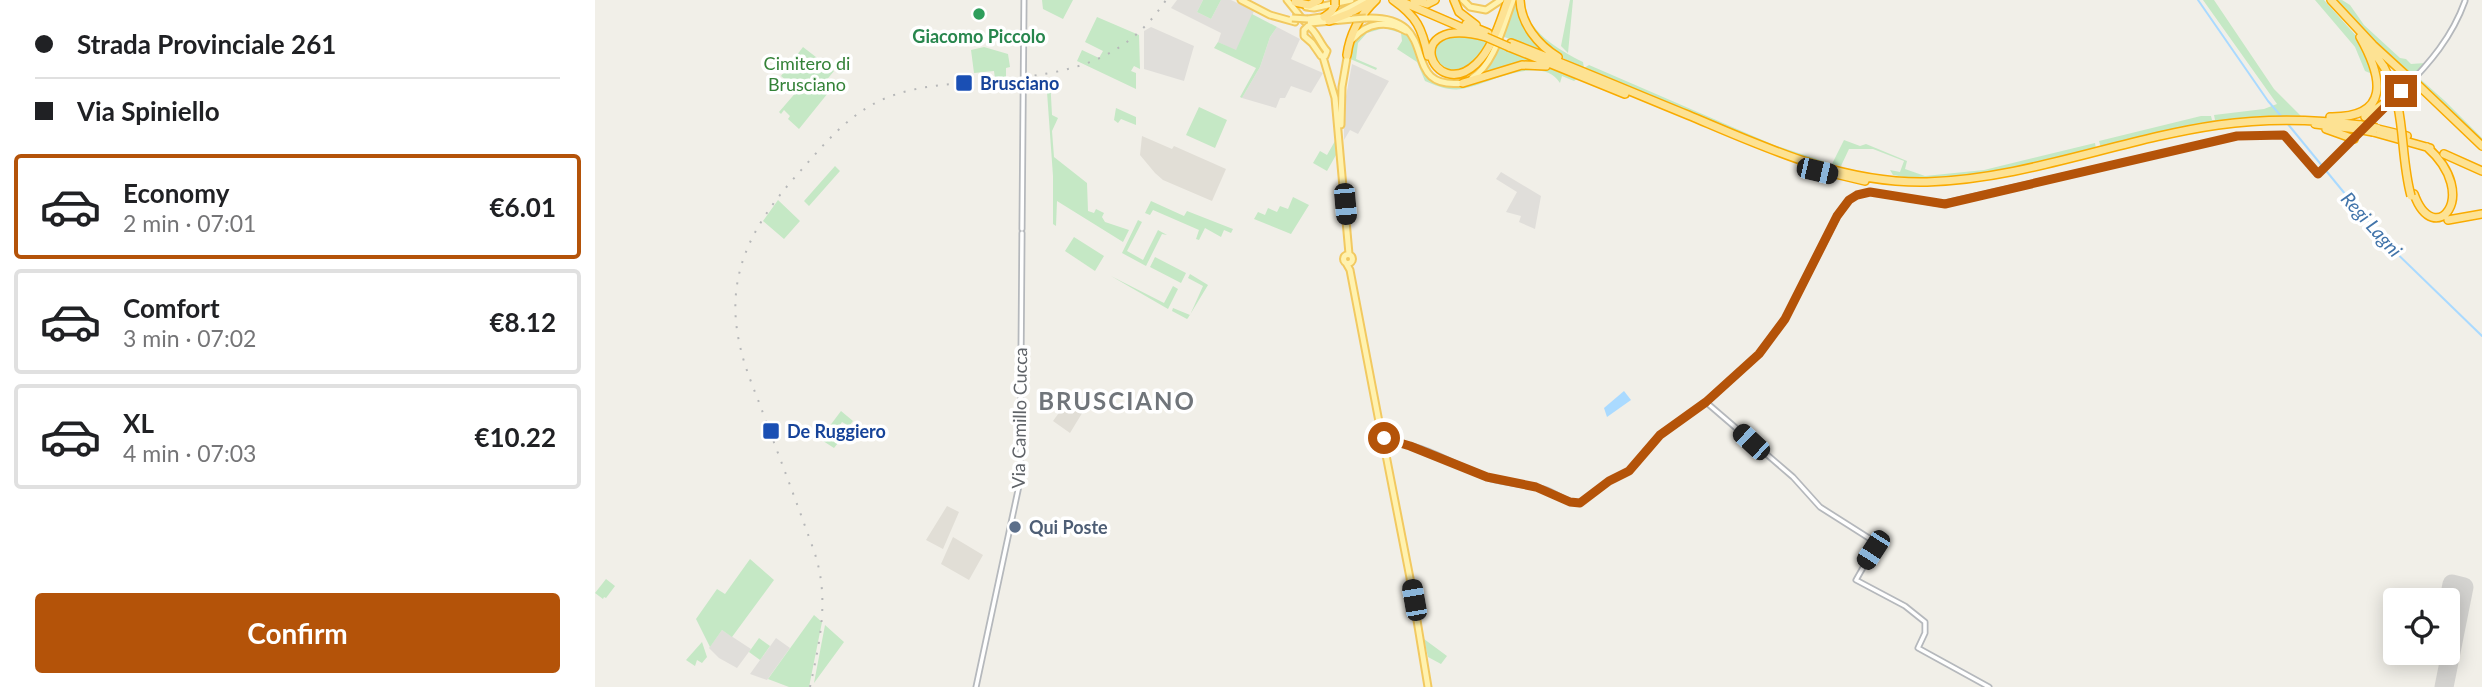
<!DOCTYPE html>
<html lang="en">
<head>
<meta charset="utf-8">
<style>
  :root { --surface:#fff; --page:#f2f2f2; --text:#202124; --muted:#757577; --line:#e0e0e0; --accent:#b45309 }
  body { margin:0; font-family:Lato,sans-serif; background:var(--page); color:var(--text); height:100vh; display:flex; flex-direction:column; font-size:26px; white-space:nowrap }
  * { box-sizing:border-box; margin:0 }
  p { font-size:23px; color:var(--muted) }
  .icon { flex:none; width:38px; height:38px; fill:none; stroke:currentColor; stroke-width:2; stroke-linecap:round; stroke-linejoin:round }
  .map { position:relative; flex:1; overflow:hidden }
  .panel { display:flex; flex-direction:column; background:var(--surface); width:595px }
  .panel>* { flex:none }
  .hud { display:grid; align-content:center; height:154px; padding:0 35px; background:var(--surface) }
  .fabs { position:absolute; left:1788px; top:588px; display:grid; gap:14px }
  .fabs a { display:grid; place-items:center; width:77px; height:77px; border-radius:7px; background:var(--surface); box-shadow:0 4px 18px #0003; font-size:35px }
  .end { position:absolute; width:32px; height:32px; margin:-16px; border:9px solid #b45309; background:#fff; box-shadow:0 0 0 4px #fff }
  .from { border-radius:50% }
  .car { position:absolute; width:21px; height:42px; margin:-21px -10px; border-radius:9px; box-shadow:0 0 5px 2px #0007; background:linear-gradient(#222 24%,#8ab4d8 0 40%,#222 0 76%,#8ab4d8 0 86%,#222 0) }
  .hud b { display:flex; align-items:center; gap:24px; height:66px; font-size:26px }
  .hud b+b { border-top:2px solid var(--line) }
  .hud i { width:18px; height:18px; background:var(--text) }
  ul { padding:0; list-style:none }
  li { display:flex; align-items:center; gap:21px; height:105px; margin:0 14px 10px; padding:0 21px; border:4px solid var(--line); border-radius:7px }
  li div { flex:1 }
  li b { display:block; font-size:26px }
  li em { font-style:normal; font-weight:700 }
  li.selected { border-color:var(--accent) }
  li>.icon { width:63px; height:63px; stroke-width:1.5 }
  .action { display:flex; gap:14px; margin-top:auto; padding:14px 35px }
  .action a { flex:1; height:80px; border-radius:7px; background:var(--accent); color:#fff; font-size:28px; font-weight:700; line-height:80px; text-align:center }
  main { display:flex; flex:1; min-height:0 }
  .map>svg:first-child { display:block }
</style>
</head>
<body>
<main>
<section class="panel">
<div class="hud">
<b><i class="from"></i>Strada Provinciale 261</b>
<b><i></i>Via Spiniello</b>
</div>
<ul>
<li class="selected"><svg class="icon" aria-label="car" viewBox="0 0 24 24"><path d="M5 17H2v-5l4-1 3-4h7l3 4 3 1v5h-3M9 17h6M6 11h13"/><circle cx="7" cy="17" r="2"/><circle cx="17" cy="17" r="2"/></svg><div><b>Economy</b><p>2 min · 07:01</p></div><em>€6.01</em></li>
<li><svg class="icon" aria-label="car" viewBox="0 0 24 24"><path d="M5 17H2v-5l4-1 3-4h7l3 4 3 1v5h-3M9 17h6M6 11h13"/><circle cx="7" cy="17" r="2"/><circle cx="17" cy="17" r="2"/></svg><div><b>Comfort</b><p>3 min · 07:02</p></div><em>€8.12</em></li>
<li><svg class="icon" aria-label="car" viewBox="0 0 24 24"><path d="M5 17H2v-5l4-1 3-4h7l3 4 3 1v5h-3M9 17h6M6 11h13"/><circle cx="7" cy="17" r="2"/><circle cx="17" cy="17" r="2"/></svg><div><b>XL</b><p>4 min · 07:03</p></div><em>€10.22</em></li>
</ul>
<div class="action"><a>Confirm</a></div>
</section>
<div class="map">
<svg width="1887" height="687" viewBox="0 0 1887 687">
  <rect width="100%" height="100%" fill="#f1efe8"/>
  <path fill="#e0deda" d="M582,0H608L602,12L616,19L626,0H636L659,11L641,51L623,42L626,33L576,8Z
    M556,27L599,46L589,81L549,69V31Z
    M682,27L705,39L696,59L728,73L716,93L696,86L690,98H685L681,108L647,98L665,67L675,37Z
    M757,64L794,81L763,134L755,130L749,140V107Z
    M906,172L946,196L940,229L924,222L926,216L911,212L922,192L901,179Z
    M127,630L156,649L142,668L124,658L114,648Z
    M181,638L195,648L172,680L155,674Z"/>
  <path fill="#e1ded6" d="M547,136L577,149L579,146L631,169L617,201L568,180L560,173L545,155Z
    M471,390L492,405L475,433L458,421L466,410L464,408L466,394Z
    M352,506L364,512L348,549L331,540Z
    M358,537L388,555L374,580L346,564Z"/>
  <path fill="#c5e8c5" d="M447,0H478L468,19L448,9Z
    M608,0H626L616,19L602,12Z
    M922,0L924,5L953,54L907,36Z
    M926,0H929C930,31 964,50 988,62L989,68L994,65L1179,145L1237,164L1249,140L1265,146L1271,144L1312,161L1310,169L1330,176L1389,170L1500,143L1501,149C1440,165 1360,188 1298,175L1295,170L1305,172L1309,161L1278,149H1254L1246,166L1204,158L986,68C951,49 937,40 926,0Z
    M975,0H978L973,53L966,46Z
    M1608,0H1619L1679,89L1706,116C1637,114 1572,133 1506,148L1504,141L1606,116H1616L1617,120H1620L1619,115L1669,109L1682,104Z
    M1720,0H1729L1764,39L1769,47L1777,74L1770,71L1760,47Z
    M1739,0H1747L1755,5L1769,25L1805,58L1811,59L1816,64L1830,63L1817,79Z
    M657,14L682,27L675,37L665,67L647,98L645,97L661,68L619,48L623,42L641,50Z
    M502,17L544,35L545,69L539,66L536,71L541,73V89L482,61L487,50L504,58L508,51L490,42Z
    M791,25C798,27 806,29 811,33C827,48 822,78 847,85C875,93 903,70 930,66C948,64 967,71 983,78L979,81L967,76L965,83C946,53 892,85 867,89C854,91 841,86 830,81L822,62L802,49L807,41L806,33L789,28L772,33L763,43L761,59L782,68L781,70L753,58C759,36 770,30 791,25Z
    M871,34L895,42L886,57L867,71L846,70L837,51L843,40Z
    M903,46L950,64L886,76Z
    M208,47L239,71L230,82L237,88L204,129L193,119L195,116L189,110L186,114L184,112L203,90L186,76Z
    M389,47L413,54L415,67L411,68V78L400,79L399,71L379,73L376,50Z
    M1823,77L1850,101L1887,138V145L1819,81Z
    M451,78H455L457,115L463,118L457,131L459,157L492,183L493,211L499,213L501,209L509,213L507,217L510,222L534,230L528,242L462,201L461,226L458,224V176Z
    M604,107L632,120L620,148L591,135Z
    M521,108L541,117V125L526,119L523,123L519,120Z
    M740,141L741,155L732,171L718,163L725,151L732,155Z
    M240,166L245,171L214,206L209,201Z
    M698,197L714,205L696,234L659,219L663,212L670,215L673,208L682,212L685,206L693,209Z
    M183,200L205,221L189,239L168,221Z
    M556,201L589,216L592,211L638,229L636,233L629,230L626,237L610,228L604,240L601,239L604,230L558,210L555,215L550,213Z
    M543,220L547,222L532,251L548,260L563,230L572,235L567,234L551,266L527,253Z
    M479,237L509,256L500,271L470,251Z
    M560,257L591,273L586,283L555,267Z
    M595,274L613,285L593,318L592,319L577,311L578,308L595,315L608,286L593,278Z
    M516,276L569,303L578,286L583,289L573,309Z
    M246,411L258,421L254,426L247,422L236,437L243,443L239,448L225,439Z
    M155,559L179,580L137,637L127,630L115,647L101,619L122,589L130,594Z
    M11,579L20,586L11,598L9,597L8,599L0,593Z
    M219,615L227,622L214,687H194L173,679Z
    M230,625L249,642L219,683Z
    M164,638L175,646L165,660L154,652Z
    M829,639L852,656L846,664L833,657Z
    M107,642L112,657L107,663L102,660L100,666L91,660Z"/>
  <path fill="#aadaff" d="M1029,391L1036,400L1012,417L1009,408Z"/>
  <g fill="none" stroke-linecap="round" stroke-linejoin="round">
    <path stroke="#aadaff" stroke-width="2" d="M1603,0L1673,101L1686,116
      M1692,123L1787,239L1887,336"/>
    <path stroke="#d4d3d0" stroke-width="19" d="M1849,687L1869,587L1857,584L1853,604"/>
    <g stroke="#b5b8bc" stroke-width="7">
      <path id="minor" d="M1808,90C1835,63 1857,37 1870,1
        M1773,125L1795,103
        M427,229L429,0
        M1112,403L1198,477L1225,507L1277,540L1278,550L1261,580L1310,606L1330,622V633L1323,648L1394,687
        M793,444C823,439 867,470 896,479C913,484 932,484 949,489C962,493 971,503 985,503L1014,481L1034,471L1065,435L1111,402L1164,354L1190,319L1243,216L1254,200L1262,195L1275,192L1346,204L1642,136L1689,135L1723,174L1767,130
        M381,687L425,481L427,233"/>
    </g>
    <g stroke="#f2c960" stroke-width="9">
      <path id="major" d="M646,0L675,15L700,22
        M692,0L709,21
        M868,0L875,7L891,10L906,0
        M711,7L719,8L756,0
        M771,18C851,15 800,91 868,83
        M713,19L740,15L769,0
        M715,23L758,19
        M713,26C721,30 725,44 732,51L730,56H726L717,43L709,36V30Z
        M758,39C772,22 793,20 811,31
        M728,57L740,98L754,254
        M877,78C900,64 908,25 918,0
        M746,125L747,87L753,52
        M748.5 259a4.5 4.5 0 1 1 9 0a4.5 4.5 0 1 1-9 0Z
        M751,263L755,270L785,427
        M788,448H793V444L786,428L783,426L780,432C786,440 788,446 791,455L815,578L833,687"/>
    </g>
    <g stroke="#f9ab00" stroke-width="10">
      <path id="highway" d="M798,0C822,17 827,28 833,56
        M803,0L875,31
        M819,0L832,4L840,0
        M859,0L864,12L881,25
        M925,0C926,24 943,45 963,57
        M1736,0L1778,45L1813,77
        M700,2L714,5L724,0
        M729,17L736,12L740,5
        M734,21L755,13L775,2
        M871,24L893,33
        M891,37C802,13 838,104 881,64C898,48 905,21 913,0
        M916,43C976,66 1034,91 1093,115C1169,147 1247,184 1332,182C1432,179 1525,139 1623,125C1671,118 1718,119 1766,125
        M914,47L1030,94
        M1776,48L1789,67
        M752,55C755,33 765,15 781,0
        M868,83L927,65L951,66
        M1821,83L1887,146
        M1735,117C1796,118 1788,78 1765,37
        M1770,117L1806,91
        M1720,124L1762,129
        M1731,129L1759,139
        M1783,129L1812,136
        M1778,132L1835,148
        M1849,154L1887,171
        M1207,166L1270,181
        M1819,194C1839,250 1887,196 1832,147
        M1853,220L1887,214"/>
    </g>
    <use href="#minor" stroke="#fff" stroke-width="3.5"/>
    <use href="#major" stroke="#fff2af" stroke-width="5"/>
    <use href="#highway" stroke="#fde293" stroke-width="7"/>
    <path stroke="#b6b7b8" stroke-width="2" stroke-dasharray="2 9" stroke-linecap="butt" d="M215,687C225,640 235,598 219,551C203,506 186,461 169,416C161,393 150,370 145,346C129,277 156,227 200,177C227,147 252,114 291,98C315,88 339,86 364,83C446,75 520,77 571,0"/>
    <g stroke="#f2c960" stroke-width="9" stroke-linecap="butt">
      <path id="major-bridge" d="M697,18L713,19
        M758,19L771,18"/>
    </g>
    <g stroke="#f9ab00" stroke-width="10" stroke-linecap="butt">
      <path id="highway-bridge" d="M740,5V0
        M891,37L914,47
        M1789,67C1812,110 1804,151 1816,196
        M1813,77L1821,83
        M1766,125L1782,128
        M1762,129L1778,132"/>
    </g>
    <use href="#major-bridge" stroke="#fff2af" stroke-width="5"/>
    <use href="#highway-bridge" stroke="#fde293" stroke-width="7"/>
  </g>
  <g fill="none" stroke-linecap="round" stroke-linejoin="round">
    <path stroke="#b45309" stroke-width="9" d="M789,438L793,444L805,443L815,446L892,477L941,487L975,502L985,503L1014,481L1034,471L1065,435L1111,402L1164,354L1190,319L1242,216L1254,200L1262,195L1275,192L1350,204L1642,136L1689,135L1723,174L1806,91"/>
  </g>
  <circle fill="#2e9e5b" stroke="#fff" stroke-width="2.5" cx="384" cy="14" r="7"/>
  <g fill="#1a4fb4" stroke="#fff" stroke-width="2.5">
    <rect x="360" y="74" width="18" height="18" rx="3.5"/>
    <rect x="167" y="422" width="18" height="18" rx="3.5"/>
  </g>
  <circle fill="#5c6f8a" stroke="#fff" stroke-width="2.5" cx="420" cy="527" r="7"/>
  <g text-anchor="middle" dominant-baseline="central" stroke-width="7" stroke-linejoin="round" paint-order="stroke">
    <g font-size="18" font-weight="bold" fill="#27864d" stroke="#fff">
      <text x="384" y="36">Giacomo Piccolo</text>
    </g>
    <g font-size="18" fill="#348238" stroke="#fff">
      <text x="212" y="63">Cimitero di<tspan x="212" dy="21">Brusciano</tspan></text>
    </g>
    <g font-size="18" font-weight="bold" fill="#164399" stroke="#fff" text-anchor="start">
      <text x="385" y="83">Brusciano</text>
      <text x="192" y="431">De Ruggiero</text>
    </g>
    <g font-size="18" fill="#5f6368" stroke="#fff">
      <text transform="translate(424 418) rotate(-89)">Via Camillo Cucca</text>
    </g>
    <g font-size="18" font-weight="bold" fill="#4e5e75" stroke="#fff" text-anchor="start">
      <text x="434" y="527">Qui Poste</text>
    </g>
    <g font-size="19" font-style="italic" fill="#4174aa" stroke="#fff">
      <text transform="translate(1777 224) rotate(48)">Regi Lagni</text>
    </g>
    <g font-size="24" font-weight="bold" letter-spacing="2" fill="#70757a" stroke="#fff">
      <text x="522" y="400">BRUSCIANO</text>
    </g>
  </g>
</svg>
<div class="fabs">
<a><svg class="icon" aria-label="locate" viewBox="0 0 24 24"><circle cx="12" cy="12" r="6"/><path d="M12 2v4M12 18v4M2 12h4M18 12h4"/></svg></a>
</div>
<i class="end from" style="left:789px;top:438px"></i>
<i class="end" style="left:1806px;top:91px"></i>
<i class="car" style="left:1222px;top:171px;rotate:103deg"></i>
<i class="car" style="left:750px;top:204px;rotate:175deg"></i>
<i class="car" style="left:1156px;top:442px;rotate:313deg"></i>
<i class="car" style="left:1278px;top:550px;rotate:213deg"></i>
<i class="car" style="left:819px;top:600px;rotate:350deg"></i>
</div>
</main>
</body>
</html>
